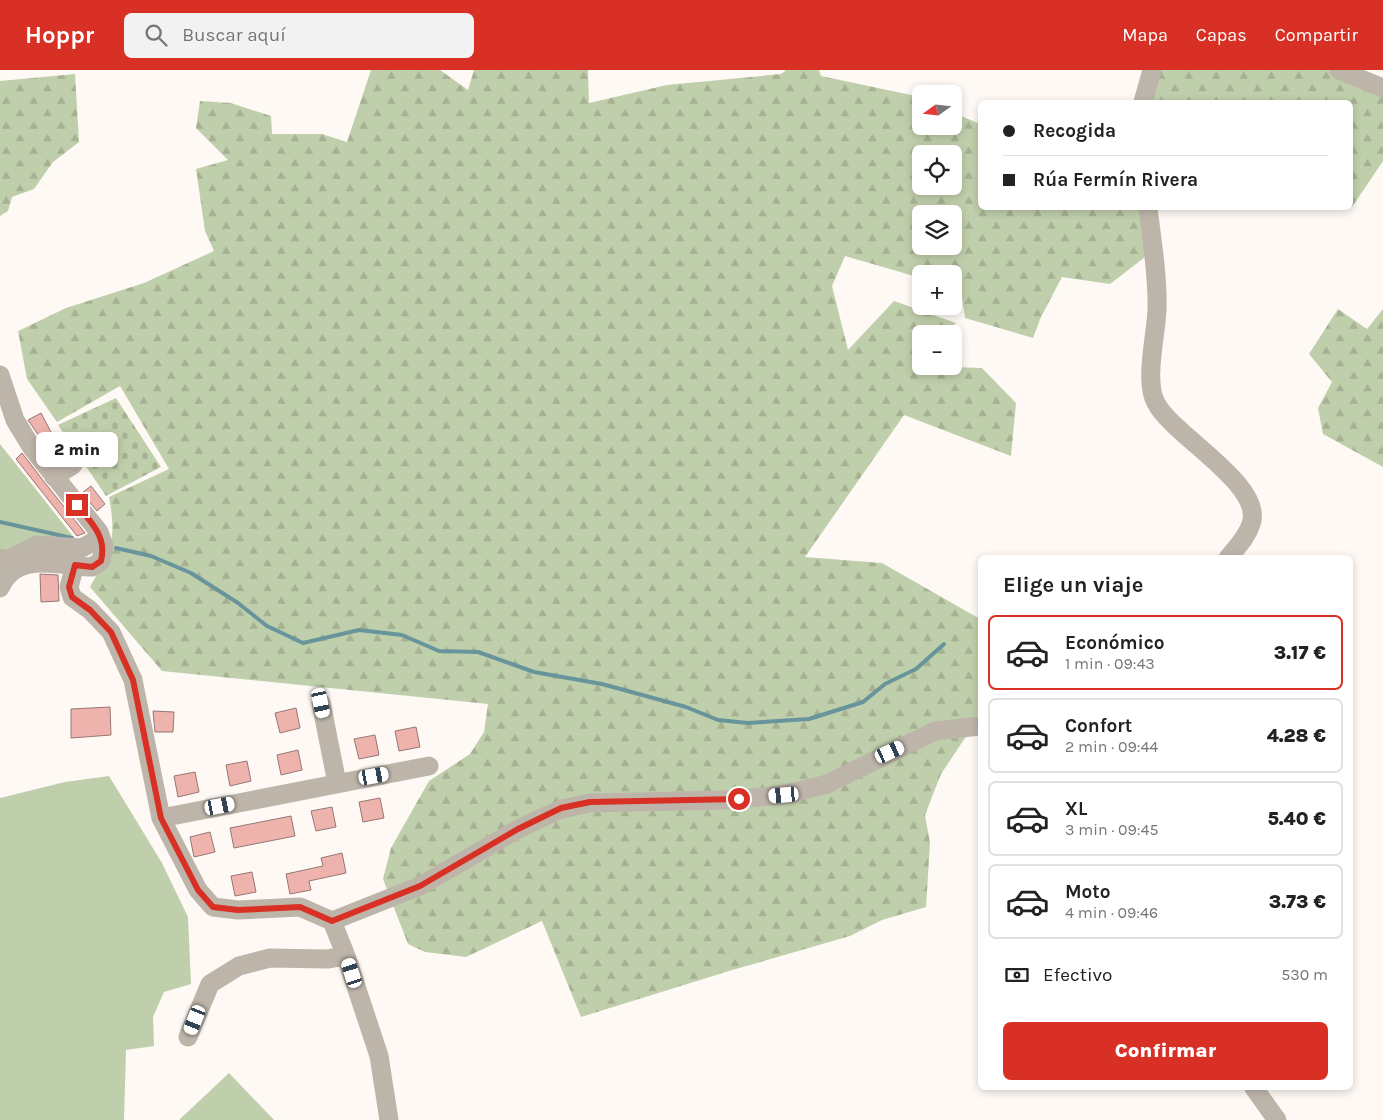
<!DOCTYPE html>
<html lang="es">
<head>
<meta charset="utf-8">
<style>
  :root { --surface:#fff; --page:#f2f2f2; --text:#222; --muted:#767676; --line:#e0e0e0; --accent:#d93025 }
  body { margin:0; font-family:Karla,sans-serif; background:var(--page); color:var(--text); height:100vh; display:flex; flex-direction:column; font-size:19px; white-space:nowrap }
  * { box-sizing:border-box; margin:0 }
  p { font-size:16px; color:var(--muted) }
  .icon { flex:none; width:28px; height:28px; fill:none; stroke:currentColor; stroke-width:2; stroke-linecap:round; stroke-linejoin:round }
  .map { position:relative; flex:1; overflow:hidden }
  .side { position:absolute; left:978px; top:485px; width:375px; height:535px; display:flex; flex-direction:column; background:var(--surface); border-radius:8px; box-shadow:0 2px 8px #0003 }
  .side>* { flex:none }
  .guide { position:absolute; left:978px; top:30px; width:375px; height:110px; border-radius:8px; box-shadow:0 2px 8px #0003; display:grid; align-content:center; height:110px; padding:0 25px; background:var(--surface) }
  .needle { width:32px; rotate:255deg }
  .buttons { position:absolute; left:912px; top:15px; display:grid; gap:10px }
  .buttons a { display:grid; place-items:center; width:50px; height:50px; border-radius:8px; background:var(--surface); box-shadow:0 2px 8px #0003; font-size:25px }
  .end { position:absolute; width:22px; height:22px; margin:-11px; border:6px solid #d93025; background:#fff; box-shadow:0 0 0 2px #fff }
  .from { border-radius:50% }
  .bubble { position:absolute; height:35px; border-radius:8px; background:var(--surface); box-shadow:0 2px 8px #0003; font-size:16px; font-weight:800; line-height:35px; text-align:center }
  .car { position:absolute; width:15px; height:30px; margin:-15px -8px; border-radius:6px; box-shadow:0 0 4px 1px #0007; background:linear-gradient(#fff 24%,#345 0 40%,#fff 0 76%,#345 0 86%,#fff 0) }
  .guide b { display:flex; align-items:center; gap:18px; height:48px; font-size:19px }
  .guide b+b { border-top:1px solid var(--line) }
  .guide i { width:12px; height:12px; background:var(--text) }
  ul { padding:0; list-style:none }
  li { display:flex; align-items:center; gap:15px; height:75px; margin:0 10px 8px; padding:0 15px; border:2px solid var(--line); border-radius:8px }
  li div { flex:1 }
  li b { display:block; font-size:19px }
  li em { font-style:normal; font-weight:800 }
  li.active { border-color:var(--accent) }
  li>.icon { width:45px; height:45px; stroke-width:1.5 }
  h2 { padding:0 25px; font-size:22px; line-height:60px }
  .pay { display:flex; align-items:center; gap:12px; height:55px; padding:0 25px; font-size:19px }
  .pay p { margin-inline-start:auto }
  .cta { display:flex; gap:10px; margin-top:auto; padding:10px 25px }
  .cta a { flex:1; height:58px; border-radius:8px; background:var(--accent); color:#fff; font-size:20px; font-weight:800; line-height:58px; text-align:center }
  header { display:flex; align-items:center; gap:30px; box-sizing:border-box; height:70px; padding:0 25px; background:var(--accent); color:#fff }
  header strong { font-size:24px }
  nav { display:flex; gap:28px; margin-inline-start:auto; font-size:18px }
  .search { width:350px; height:45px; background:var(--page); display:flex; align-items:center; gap:12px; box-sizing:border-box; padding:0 18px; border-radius:8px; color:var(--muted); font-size:19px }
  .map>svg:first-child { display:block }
</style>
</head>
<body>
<header>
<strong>Hoppr</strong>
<div class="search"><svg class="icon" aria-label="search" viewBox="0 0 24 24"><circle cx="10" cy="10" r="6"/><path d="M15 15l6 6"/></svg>Buscar aquí</div>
<nav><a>Mapa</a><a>Capas</a><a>Compartir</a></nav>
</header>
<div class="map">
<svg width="1383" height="1050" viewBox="0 0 1383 1050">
  <defs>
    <pattern id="forest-firs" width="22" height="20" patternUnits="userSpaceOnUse" patternTransform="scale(1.25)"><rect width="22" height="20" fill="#c0cfab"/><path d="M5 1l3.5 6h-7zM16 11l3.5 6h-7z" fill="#a5b192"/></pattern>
    <pattern id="cemetery-stones" width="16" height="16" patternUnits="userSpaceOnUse" patternTransform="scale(1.25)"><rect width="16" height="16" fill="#c0cfab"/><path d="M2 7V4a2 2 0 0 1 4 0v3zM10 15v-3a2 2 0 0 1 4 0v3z" fill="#a5b192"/></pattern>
  </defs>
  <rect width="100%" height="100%" fill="#fef9f4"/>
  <path fill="#c0cfab" d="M0,374L80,475L0,506Z
    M109,706L162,793L188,847L191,914L164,922L153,947L154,976L126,980L124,1050H0V728L65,712Z
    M229,1003L274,1050H179Z"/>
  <path fill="url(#forest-firs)" fill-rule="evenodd" d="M371,0H440L468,20L474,0H588L589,33L667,15L781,4L786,0H819L821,6L911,25L921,30V56H954V43L980,54V138H1151L1149,184L1110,214L1062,207L1041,247L1033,268L965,248L961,220L954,217V204H921V208L845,186L832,216L848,280L894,231L956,253L945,264H921V296L982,298L1016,333L1011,386L904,345L805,487L882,493L980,549V629L977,650L941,704L925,745L930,773L926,837L882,850L850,866L729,901L581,947L542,851L466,887L425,882L408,874L383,809L391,778L429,711L470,684L484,662L488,634L162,601L90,517C111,480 117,471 109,427L169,399L120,316L57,352L27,309L18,261L66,238L144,213L214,181L205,161L196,99L228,90L196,58L200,31L231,33L271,46L272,64H322L347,72ZM921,84H954V116H921ZM921,144H954V176H921Z
    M1154,0H1347L1383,18V91L1352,137L1350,135V32H1147Z
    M75,4L79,72L53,92L34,119L12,127L8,141L0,146V11Z
    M1338,239L1367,259L1383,239V397L1323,364L1318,338L1332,312L1309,284Z"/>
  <path fill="url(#cemetery-stones)" d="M116,328L161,397L106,426L58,355Z"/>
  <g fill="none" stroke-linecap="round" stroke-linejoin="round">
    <path stroke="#68949b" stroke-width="4" d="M0,452L72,468
      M116,478L151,486L191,503L238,533L267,556L303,573L359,560L402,565L439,581L478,582L534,602L602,614L686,637L718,650L748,653L809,649L863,632L885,614L916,599L944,574"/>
  </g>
  <path fill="#efb3ae" stroke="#977775" d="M41,343L63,385L55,389L28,350Z
    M22,383L45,413L85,463L77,466L16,389Z
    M91,416L105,434L97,441L82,423Z
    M40,504L58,505L59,531L41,532Z
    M110,637L111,665L71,668V639Z
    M296,638L300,658L280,663L275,643Z
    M153,641L174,642L173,662H155Z
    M416,657L420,677L399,681L395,661Z
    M375,665L379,685L359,689L354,669Z
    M298,680L302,700L281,705L277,685Z
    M247,691L251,711L230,716L226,695Z
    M195,702L199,722L178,727L174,706Z
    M380,728L384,748L363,752L359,732Z
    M332,737L336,757L316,761L311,741Z
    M291,746L295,766L234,778L230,758Z
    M210,762L215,782L194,787L190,767Z
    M342,783L346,803L309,811L311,820L290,824L286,804L323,796L321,788Z
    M252,802L256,822L235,826L231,806Z"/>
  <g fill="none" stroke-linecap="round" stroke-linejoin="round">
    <path stroke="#beb5aa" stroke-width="19" d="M1339,0L1383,18
      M1143,32L1152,0
      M1148,138C1152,171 1158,206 1157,240C1156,266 1144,311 1156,333C1173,366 1265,415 1251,454C1247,467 1237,477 1228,488
      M0,305L15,350L32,378L99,462L104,476L101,491L92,497C61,497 17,479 0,518
      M54,407L73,395
      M0,488L5,491L37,475L82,478L101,467
      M75,495L69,517L72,527L90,540L111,562L133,610L161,748L198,820L213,837L238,840L300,837L332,851L420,816L518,759L561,739L590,733L724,730L784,725L827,714L935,661L980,656
      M321,633L337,713
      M161,748L429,696
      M332,851L346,886L379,986L389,1050
      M188,967L210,914L239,896L270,888L327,889L346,886
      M1254,1018L1277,1050"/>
  </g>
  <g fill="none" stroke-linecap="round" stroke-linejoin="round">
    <path stroke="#d93025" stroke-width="6" d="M77,435C92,453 107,467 101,491L92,497L75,495L69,517L72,527L90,540L111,562L133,610L161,748L198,820L213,837L238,840L300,837L332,851L420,816L518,759L561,738L590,732L739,729"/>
  </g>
</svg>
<div class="buttons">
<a><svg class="needle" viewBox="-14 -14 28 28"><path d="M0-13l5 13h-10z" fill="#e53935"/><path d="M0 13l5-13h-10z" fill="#767676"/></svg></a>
<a><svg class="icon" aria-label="locate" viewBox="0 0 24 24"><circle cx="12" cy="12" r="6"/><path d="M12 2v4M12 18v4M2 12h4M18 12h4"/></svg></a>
<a><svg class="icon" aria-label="layers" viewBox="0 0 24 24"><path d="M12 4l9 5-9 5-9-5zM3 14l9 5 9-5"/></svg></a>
<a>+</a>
<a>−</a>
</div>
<i class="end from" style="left:739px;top:729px"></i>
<i class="end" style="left:77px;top:435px"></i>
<div class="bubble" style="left:36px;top:362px;width:82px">2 min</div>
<i class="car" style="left:321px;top:633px;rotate:168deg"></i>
<i class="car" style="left:890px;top:682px;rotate:65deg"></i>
<i class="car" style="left:374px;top:706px;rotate:80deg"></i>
<i class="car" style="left:784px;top:725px;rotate:265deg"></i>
<i class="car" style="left:220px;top:736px;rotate:79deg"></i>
<i class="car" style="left:352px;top:903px;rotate:342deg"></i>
<i class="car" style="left:195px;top:950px;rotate:202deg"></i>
<div class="guide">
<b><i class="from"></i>Recogida</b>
<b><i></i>Rúa Fermín Rivera</b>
</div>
<section class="side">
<h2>Elige un viaje</h2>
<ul>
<li class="active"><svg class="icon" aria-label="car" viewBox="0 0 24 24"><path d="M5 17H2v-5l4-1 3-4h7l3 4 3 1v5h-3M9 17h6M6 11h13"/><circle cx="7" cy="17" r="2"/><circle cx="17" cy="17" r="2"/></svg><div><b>Económico</b><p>1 min · 09:43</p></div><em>3.17 €</em></li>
<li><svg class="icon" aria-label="car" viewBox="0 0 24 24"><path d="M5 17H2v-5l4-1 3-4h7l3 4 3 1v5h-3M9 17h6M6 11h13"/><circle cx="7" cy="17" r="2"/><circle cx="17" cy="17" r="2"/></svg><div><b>Confort</b><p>2 min · 09:44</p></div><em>4.28 €</em></li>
<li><svg class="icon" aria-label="car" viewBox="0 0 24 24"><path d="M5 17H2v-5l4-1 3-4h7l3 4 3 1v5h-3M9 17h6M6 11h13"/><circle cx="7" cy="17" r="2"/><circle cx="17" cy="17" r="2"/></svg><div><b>XL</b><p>3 min · 09:45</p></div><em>5.40 €</em></li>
<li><svg class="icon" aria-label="car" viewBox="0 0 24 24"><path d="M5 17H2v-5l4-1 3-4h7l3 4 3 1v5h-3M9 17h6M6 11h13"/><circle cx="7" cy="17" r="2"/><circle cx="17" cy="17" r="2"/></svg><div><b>Moto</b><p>4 min · 09:46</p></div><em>3.73 €</em></li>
</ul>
<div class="pay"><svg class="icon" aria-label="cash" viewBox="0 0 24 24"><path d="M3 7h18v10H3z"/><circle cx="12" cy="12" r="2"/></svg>Efectivo<p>530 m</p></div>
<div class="cta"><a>Confirmar</a></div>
</section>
</div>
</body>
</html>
